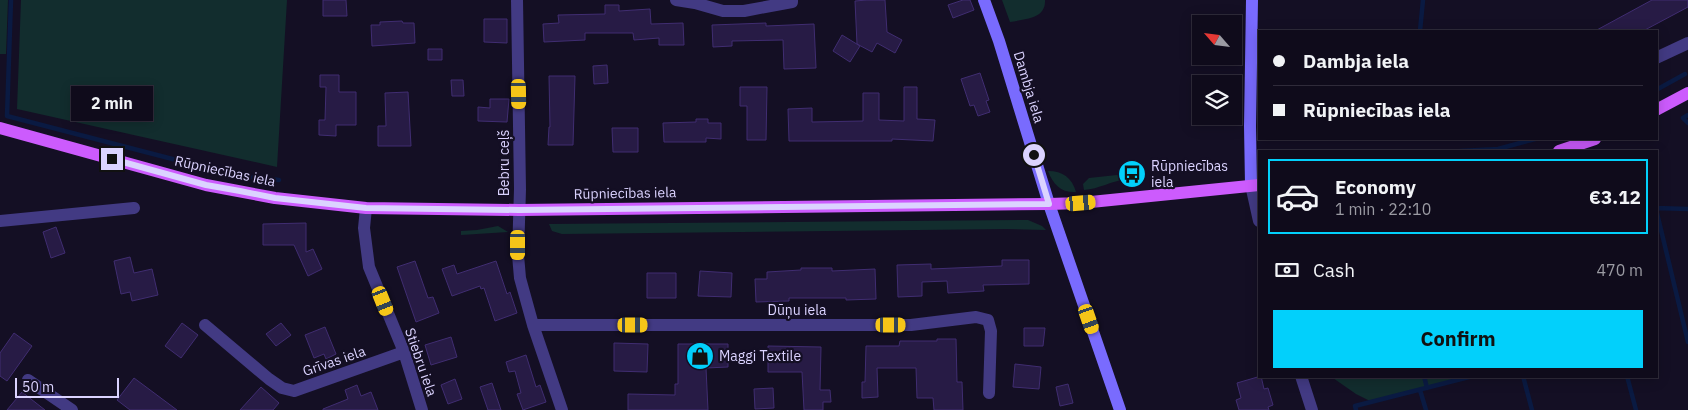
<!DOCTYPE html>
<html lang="en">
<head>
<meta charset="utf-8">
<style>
  :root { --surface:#0f0b1b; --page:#1d1928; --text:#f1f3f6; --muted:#9b9ba3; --line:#2f2b3a; --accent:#02d0fb }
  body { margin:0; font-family:"IBM Plex Sans",sans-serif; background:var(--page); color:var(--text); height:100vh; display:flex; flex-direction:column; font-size:19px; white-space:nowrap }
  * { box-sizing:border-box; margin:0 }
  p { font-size:16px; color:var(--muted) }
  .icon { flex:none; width:28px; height:28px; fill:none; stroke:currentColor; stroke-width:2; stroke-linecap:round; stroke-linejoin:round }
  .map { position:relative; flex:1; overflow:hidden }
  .details { position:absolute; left:1258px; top:150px; width:400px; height:228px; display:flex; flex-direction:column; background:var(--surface); border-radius:0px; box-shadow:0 2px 12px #0003,0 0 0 1px var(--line) }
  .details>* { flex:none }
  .banner { position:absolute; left:1258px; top:30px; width:400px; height:110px; border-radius:0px; box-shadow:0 2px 12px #0003,0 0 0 1px var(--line); display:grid; align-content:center; height:110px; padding:0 15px; background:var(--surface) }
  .needle { width:32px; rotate:298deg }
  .controls { position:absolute; left:1192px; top:15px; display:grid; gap:10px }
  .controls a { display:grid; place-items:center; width:50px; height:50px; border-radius:0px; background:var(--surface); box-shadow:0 2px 12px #0003,0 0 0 1px var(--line); font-size:25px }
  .scale { position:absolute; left:15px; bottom:12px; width:104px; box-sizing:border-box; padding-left:5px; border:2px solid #dbd3ff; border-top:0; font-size:14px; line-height:18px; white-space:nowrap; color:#dbd3ff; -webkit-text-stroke:4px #140f24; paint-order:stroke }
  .end { position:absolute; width:22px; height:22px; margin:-11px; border:6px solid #dbd3ff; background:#111; box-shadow:0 0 0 2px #111 }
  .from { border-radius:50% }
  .bubble { position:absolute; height:35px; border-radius:0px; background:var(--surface); box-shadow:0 2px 12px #0003,0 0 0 1px var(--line); font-size:16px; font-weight:800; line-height:35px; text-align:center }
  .car { position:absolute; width:15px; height:30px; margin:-15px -8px; border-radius:6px; box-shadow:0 0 4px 1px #0007; background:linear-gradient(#f5c518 24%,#345 0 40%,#f5c518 0 76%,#345 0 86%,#f5c518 0) }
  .banner b { display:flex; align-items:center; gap:18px; height:48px; font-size:19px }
  .banner b+b { border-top:1px solid var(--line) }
  .banner i { width:12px; height:12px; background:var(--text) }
  ul { padding:9px 0 0; list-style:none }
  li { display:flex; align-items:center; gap:15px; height:75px; margin:0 10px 8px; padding:0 5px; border:2px solid transparent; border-radius:0px }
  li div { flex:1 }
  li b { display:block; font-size:19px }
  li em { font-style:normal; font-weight:800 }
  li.active { border-color:var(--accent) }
  li>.icon { width:45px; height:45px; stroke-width:1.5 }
  .pay { display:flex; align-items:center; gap:12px; height:55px; padding:0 15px; font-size:19px }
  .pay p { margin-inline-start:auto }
  .cta { display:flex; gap:10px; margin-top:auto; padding:10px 15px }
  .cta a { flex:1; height:58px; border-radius:0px; background:var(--accent); color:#111; font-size:20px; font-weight:800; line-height:58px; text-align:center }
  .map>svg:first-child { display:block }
</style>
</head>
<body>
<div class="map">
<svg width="1688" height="410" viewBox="0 0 1688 410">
  <rect width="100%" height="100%" fill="#140f24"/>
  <path fill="#122d2e" d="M0,0H8L6,54H0Z
    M21,0H287L277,167L17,109Z
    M1002,0H1045C1046,19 1025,19 1010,22Z
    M1048,171C1063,171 1072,178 1076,192C1062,193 1053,185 1048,171Z
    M1117,175L1125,177L1127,179C1111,181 1099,189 1084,190L1083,184L1089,178Z
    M1028,220L1042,226L1046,230L1006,229L562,234L552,231L549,224Z
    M498,226L508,232L461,235V231L477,230Z
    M1332,376H1474L1372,402L1356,394L1333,378Z"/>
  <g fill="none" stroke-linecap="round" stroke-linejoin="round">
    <path stroke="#0a1a42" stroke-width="4.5" d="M11,0L7,116L234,175L279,180
      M1420,31L1423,0
      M1656,90L1685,74
      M1688,115L1683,118L1688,123
      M1460,151L1498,149L1535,139
      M1656,208L1688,209
      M1656,209L1688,342
      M1424,376L1427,388
      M1523,376L1532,410
      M1627,376L1636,410
      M1420,390L1426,410
      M1356,410L1355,406L1473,376"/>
  </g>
  <path fill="#271b45" stroke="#402d71" d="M323,0H346L347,16H323Z
    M867,0H885L887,32L902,40L895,53L877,43L872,52L857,44L855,1Z
    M963,0H970L974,10L953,18L948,5Z
    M1652,0H1688V7L1643,31H1595Z
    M605,5H619V11L650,9L651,24L683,23L684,45H659V38L634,40L633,33H585V40L544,42L543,24L559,23L558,15L605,14Z
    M484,19H507V43L484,42Z
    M402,21L403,23H414L415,43L372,46L371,25H380V22Z
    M766,23V26L814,24L816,68L784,69L783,40L732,41V46L713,47L712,25Z
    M842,35L860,46L850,62L833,51Z
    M428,49H442V60H428Z
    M607,65L608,83L594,84L593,66Z
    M980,73L989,100L986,101L990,112L978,116L974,105L970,106L961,79Z
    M320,75H339V92H356V125H336V136L319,135V120H325L326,87H320Z
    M549,76H575L573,145H548L549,127H550Z
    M451,80H463L464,96H452Z
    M740,87H767L766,140H747V106H740Z
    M904,87H917V119L935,120L933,141L892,139V141H789L788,109L812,108V122L863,121V93H879V120L904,121Z
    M408,92L411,146H378V126H386L385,93Z
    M490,99H509L507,122L478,121V107L490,108Z
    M696,119H708V123H721V139L706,138V142H664L663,123L696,122Z
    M612,128H638V152H613Z
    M306,223V252L313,249L322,269L308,276L294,245H263V224Z
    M56,227L65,253L51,258L43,232Z
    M130,257L134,273L152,269L158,295L132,301L130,292L121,294L114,261Z
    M1002,260H1029V284L983,285L984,291L948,293L947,281L922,282V296L898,297L897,265L931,264V269L1002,266Z
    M415,261L428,298L433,297L439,313L416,322L397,267Z
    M496,261L507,294L510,292L517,313L495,321L484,288L481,289L480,286L452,296L442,269L454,265L457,274Z
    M801,268H832V271L875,269L876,299L846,300V298H789V301L756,302L755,279H767V272L801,270Z
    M700,271L732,273L731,297L698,296Z
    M647,273H676V298H647Z
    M182,323L198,335L181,358L165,346Z
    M281,323L291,335L276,346L266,334Z
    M325,327L336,354L326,359L324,354L314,358L305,335Z
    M1024,328H1045L1043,346H1024Z
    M14,333L32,346L7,381L0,376V353Z
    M451,337L457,357L431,365L425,345Z
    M937,339H956L957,382H962L963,410H934L933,398H917L916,368H877L878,397L862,398V382H865L866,346H899L900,341H937Z
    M614,343L648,344L647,372L614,371Z
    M678,344H728V367L706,368L708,410H628V394L675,395V384H678Z
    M768,346L821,347L820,390H830L831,402H823V410H804L802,372H768Z
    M526,355L536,387L540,385L546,402L523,410L517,394L521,393L515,371L509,372L506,362Z
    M1015,364L1041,367L1039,389L1013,387Z
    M1261,376L1264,389L1268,388L1273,405L1268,407L1269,410H1239L1236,400L1241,398L1237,383Z
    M134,378L177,410H130L117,400Z
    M455,379L462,399L448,404L441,385Z
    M492,383L501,410H488L480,387Z
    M1068,384L1073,403L1060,406L1056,387Z
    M357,385L361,396L371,392L378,410H323V409L348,399L345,390Z
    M261,387L279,403L273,410H240Z
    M773,388L774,408L755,409L754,389Z
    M22,392L45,410H7Z"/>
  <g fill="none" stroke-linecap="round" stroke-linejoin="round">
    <path stroke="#423a83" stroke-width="12" d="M517,0L520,189L518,255L520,278L533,325L562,410
      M676,0L695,3L723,11H744L792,2V0
      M1656,58L1688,43
      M1251,185L1259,221
      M366,208L364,228L369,267L404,352L422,410
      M0,221L134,208
      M205,325L269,379L282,388L294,391L404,352
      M533,325H911L976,317L988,320L991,331L989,393
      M1301,376L1312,410
      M28,380L72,410"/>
    <path stroke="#796bfe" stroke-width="12" d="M984,0L999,41L1049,204L1120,410
      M1251,185L1250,126L1252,0"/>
    <path stroke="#cc5bfd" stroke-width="12" d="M1656,110L1688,93
      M0,128L206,185L275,198L366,208L519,210L1049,204L1081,203L1259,185
      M1559,151L1595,139"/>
  </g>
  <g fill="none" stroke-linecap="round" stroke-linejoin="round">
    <path stroke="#dbd3ff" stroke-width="6" d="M112,159L206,185L240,191L275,198L366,208L519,210L1049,204L1034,155"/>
  </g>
  <defs>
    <g id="bus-disc" transform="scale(1.4375)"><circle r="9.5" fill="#02d0fb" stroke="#140f24"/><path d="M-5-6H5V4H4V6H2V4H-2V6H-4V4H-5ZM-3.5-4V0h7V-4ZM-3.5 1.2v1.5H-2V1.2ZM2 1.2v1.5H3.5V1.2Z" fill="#111"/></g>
    <g id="shop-disc" transform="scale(1.4375)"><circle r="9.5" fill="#02d0fb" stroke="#140f24"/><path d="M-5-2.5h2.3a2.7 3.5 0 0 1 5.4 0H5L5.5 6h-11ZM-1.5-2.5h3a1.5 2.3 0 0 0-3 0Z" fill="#111"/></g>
  </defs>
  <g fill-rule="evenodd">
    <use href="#bus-disc" x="1132" y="174"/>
    <use href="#shop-disc" x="700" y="356"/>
  </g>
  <g text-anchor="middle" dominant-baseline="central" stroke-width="4.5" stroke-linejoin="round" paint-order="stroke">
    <g font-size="14" fill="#dbd3ff" stroke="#140f24">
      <text transform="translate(1029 87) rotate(73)">Dambja iela</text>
      <text transform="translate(504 163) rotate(-90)">Bebru ceļš</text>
      <text transform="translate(225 171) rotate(12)">Rūpniecības iela</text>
      <text transform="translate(625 193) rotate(-1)">Rūpniecības iela</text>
      <text x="797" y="310">Dūņu iela</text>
      <text transform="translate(334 361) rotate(-19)">Grīvas iela</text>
      <text transform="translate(421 362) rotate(71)">Stiebru iela</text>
    </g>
    <g font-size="14" fill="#dbd3ff" stroke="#140f24" text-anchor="start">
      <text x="1151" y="166">Rūpniecības<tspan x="1151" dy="16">iela</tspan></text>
      <text x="719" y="356">Maggi Textile</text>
    </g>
  </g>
</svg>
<div class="controls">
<a><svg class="needle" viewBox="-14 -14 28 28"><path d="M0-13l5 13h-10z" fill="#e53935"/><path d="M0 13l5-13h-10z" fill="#9b9ba3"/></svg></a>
<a><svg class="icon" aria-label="layers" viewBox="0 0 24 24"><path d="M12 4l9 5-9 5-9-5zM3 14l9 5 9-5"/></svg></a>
</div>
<div class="scale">50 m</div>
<i class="end from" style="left:1034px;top:155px"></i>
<i class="end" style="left:112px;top:159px"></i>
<div class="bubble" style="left:71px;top:86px;width:82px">2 min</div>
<i class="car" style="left:519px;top:94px;rotate:179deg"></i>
<i class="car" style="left:1081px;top:203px;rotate:85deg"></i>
<i class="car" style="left:518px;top:245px;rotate:180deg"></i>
<i class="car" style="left:383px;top:301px;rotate:158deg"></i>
<i class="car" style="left:1089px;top:319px;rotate:161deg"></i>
<i class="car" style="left:633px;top:325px;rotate:90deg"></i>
<i class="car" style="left:891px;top:325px;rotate:90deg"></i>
<div class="banner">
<b><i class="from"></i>Dambja iela</b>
<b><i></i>Rūpniecības iela</b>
</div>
<section class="details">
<ul>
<li class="active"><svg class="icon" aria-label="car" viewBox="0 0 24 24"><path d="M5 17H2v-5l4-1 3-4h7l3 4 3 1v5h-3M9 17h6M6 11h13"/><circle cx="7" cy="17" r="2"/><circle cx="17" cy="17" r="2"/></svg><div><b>Economy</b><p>1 min · 22:10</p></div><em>€3.12</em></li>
</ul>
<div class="pay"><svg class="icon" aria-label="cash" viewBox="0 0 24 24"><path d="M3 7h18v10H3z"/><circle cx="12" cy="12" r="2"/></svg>Cash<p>470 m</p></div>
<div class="cta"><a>Confirm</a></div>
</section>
</div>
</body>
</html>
